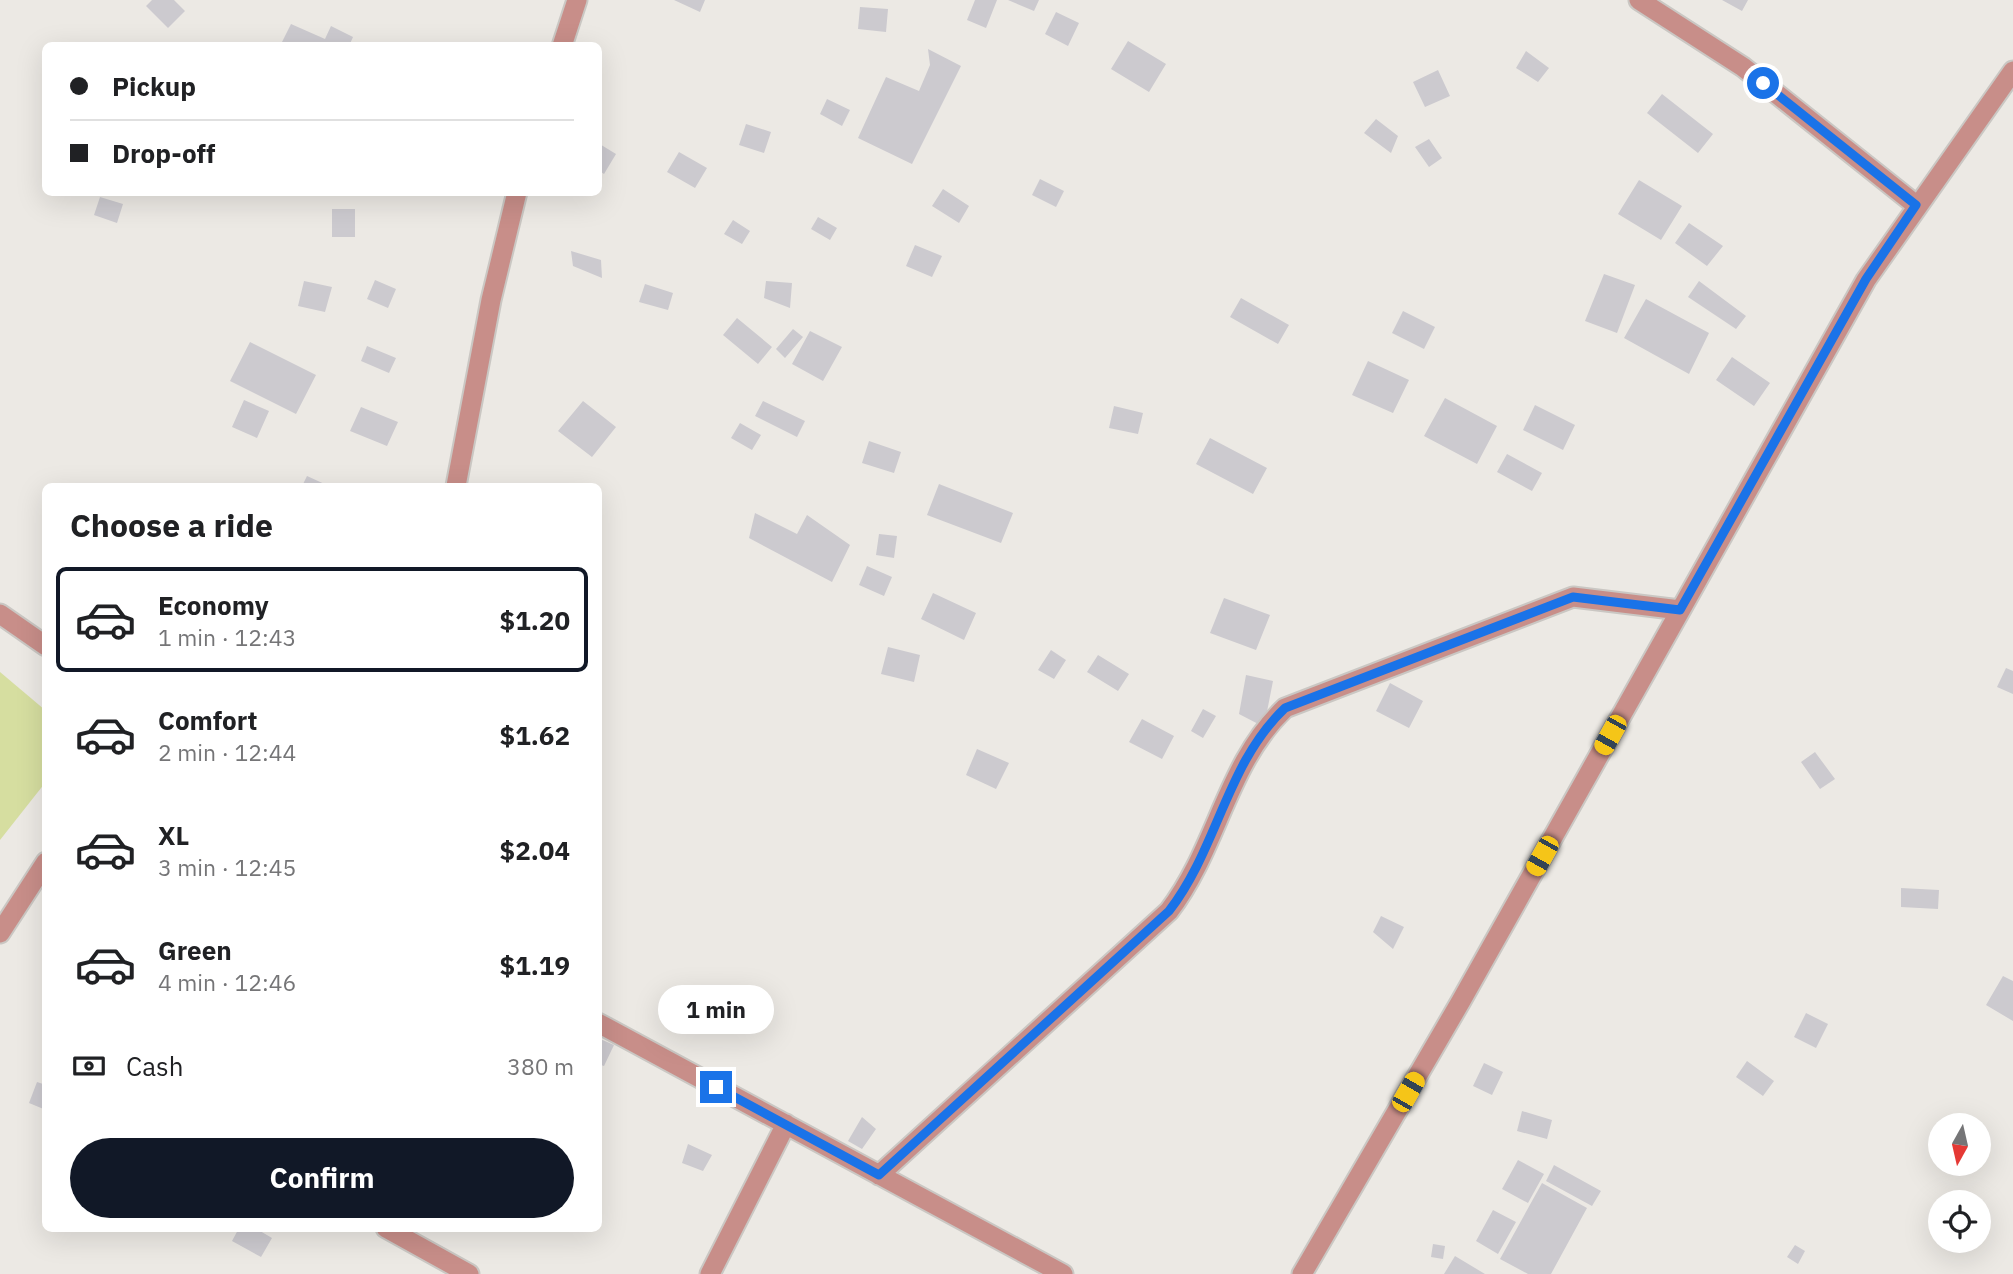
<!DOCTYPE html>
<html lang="en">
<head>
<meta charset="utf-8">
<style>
  :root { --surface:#fff; --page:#f2f2f2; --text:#202124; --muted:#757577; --line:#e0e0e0; --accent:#111827 }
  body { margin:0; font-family:"IBM Plex Sans",sans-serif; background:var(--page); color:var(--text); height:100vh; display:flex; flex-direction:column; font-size:26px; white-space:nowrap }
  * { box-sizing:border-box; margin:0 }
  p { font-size:23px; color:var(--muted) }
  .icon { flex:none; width:38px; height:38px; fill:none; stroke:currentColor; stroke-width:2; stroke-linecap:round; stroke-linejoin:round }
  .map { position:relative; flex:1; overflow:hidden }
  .details { position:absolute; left:42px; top:483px; width:560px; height:749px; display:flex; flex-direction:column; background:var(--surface); border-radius:10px; box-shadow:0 7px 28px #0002 }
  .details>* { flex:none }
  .guide { position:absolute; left:42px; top:42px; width:560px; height:154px; border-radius:10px; box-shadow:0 7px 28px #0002; display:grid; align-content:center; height:154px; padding:0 28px; background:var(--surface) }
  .needle { width:46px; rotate:188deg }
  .controls { position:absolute; left:1928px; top:1113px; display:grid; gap:14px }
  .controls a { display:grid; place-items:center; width:63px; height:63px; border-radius:50%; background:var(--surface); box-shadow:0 7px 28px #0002; font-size:35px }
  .end { position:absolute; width:32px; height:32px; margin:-16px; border:9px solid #1a73e8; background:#fff; box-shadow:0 0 0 4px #fff }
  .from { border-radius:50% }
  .bubble { position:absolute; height:49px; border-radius:24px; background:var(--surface); box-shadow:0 7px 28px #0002; font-size:23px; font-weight:700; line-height:49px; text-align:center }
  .car { position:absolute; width:21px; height:42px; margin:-21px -10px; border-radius:9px; box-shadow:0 0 5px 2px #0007; background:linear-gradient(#f5c518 24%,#345 0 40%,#f5c518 0 76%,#345 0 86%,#f5c518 0) }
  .guide b { display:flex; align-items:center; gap:24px; height:66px; font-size:26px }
  .guide b+b { border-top:2px solid var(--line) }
  .guide i { width:18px; height:18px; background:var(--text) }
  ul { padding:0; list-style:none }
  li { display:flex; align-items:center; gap:21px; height:105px; margin:0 14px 10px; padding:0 14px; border:4px solid transparent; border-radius:10px }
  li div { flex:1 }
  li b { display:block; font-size:26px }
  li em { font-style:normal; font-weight:700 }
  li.current { border-color:var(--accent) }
  li>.icon { width:63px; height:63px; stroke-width:1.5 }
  h2 { padding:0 28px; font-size:32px; line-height:84px }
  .pay { display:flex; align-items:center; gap:18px; height:77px; padding:0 28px; font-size:26px }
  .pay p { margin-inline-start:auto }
  .primary-button { display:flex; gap:14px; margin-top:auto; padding:14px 28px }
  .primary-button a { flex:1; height:80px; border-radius:42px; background:var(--accent); color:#fff; font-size:28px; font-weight:700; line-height:80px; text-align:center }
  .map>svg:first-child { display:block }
</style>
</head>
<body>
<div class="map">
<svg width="2013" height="1274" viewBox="0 0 2013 1274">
  <rect width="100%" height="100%" fill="#ece9e4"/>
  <path fill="#d6dea0" d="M0,672L45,710V783L0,840Z"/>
  <path fill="#cccacf" d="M152,0H174L185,11L168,28L146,6Z
    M674,0H705L700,12Z
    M975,0H997L986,28L967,20Z
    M1008,0H1039L1034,11Z
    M1722,0H1748L1742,11Z
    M860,7L888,9L886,32L858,29Z
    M1056,12L1079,23L1068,46L1045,34Z
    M291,24L325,39L331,26L353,37L349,46H290L282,42Z
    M1128,41L1166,64L1149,92L1111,69Z
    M928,49L961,66L912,164L858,138L886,77L919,91L930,65Z
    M1526,51L1549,68L1538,82L1516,68Z
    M1438,70L1450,96L1425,107L1413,82Z
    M1662,94L1713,134L1698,153L1647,113Z
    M827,99L850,110L842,126L820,114Z
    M1376,119L1398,136L1391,153L1364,133Z
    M746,124L771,132L764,153L739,145Z
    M1429,139L1442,158L1429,167L1415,147Z
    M598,143L616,154L604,174L598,170Z
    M679,152L707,168L695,188L667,172Z
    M1040,179L1064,191L1056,207L1032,195Z
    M1639,180L1682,206L1661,240L1618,214Z
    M943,189L969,206L959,223L932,206Z
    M100,197L123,204L117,223L94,215Z
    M332,209H355V237H332Z
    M818,217L837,228L830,240L811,229Z
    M733,220L750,231L742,244L724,234Z
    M1689,223L1723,246L1707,266L1675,243Z
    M915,245L942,256L932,277L906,266Z
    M571,251L601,260L602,278L573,266Z
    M1604,274L1635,285L1617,333L1585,321Z
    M375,280L396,289L388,308L367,299Z
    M304,281L332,287L325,312L298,306Z
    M766,281L792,283L790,308L764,298Z
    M1699,281L1746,316L1736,329L1688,297Z
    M645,284L673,293L668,310L639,302Z
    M1241,298L1289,325L1278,344L1230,317Z
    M1646,299L1709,333L1689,374L1624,338Z
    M1403,311L1435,327L1424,349L1392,333Z
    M737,318L772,347L758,364L723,335Z
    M793,329L803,337L785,358L776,349Z
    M810,331L842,347L823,381L792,364Z
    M250,342L316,375L296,414L230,381Z
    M367,346L396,358L389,373L361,361Z
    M1732,357L1770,383L1754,406L1716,380Z
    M1368,361L1409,380L1393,413L1352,395Z
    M1445,398L1497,426L1477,464L1424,436Z
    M244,400L269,411L257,438L232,427Z
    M583,401L616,427L592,457L558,431Z
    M763,401L805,421L797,437L755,416Z
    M1535,405L1575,425L1563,450L1523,430Z
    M1114,406L1143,413L1138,434L1109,428Z
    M361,407L398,422L387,446L350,431Z
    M740,423L761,435L752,450L731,438Z
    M1210,438L1267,468L1253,494L1196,464Z
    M869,441L901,452L894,473L862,463Z
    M1507,454L1542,473L1532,491L1497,472Z
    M307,476L329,486H302Z
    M939,484L1013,513L1001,543L927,515Z
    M755,513L797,534L807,515L850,545L832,582L749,538Z
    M879,534L897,536L894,558L876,555Z
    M867,566L892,577L884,596L859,585Z
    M933,593L976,613L964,640L921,619Z
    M1224,598L1270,615L1256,650L1210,633Z
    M888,647L920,655L914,682L881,674Z
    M1051,650L1066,660L1054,679L1038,670Z
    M1098,655L1129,674L1118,691L1087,672Z
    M2006,668L2013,671V694L1997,687Z
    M1246,675L1273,681L1264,727L1239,714Z
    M1390,683L1423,701L1409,728L1376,711Z
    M1203,709L1216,716L1203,738L1191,731Z
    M1142,719L1174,736L1162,759L1129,742Z
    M977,749L1009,763L996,789L966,775Z
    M1815,752L1835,779L1820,789L1801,762Z
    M1901,888L1939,890L1938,909L1901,907Z
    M1381,916L1404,927L1393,949L1373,932Z
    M2003,976L2013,981V1021L1986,1005Z
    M1806,1013L1828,1024L1816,1048L1794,1037Z
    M598,1038L614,1045L604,1066L598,1064Z
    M1747,1061L1774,1081L1763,1096L1736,1077Z
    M1484,1063L1503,1072L1492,1095L1473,1086Z
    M37,1082L46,1085V1110L29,1103Z
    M1522,1111L1552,1120L1547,1139L1517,1131Z
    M862,1117L876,1129L862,1149L848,1141Z
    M688,1144L712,1155L703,1171L682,1163Z
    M1518,1160L1544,1174L1528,1203L1502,1189Z
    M1554,1165L1601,1191L1592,1206L1546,1181Z
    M1542,1183L1587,1208L1551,1274H1528L1500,1259Z
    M1493,1210L1516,1222L1498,1254L1476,1241Z
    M239,1228H255L272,1238L261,1257L232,1241Z
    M1433,1244L1445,1246L1443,1259L1431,1257Z
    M1795,1245L1805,1251L1798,1264L1787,1257Z
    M1455,1256L1485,1274H1444Z"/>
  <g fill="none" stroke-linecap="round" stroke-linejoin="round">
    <g stroke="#cac7c3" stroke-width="23">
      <path id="minor" d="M1639,0L1743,67L1916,205
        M562,46L577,0
        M456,486L491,300L517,192
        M0,614L46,646
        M0,933L46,862
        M598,1023L1063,1274
        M879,1175L1169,911C1218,847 1226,764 1285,708L1573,597L1680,610
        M386,1228L469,1274
        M710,1274L786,1124
        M1302,1274L1461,1001L1866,280L2013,71"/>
    </g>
    <use href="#minor" stroke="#c88e89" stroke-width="19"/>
  </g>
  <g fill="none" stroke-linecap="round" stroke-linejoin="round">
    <path stroke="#1a73e8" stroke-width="9" d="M716,1087L879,1175L1169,911C1218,848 1226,764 1285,708L1573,597L1680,610L1866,279L1916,205L1763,83"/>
  </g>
</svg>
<div class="controls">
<a><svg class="needle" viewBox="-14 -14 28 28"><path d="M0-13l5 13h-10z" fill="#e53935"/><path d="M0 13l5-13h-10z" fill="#757577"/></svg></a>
<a><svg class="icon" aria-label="locate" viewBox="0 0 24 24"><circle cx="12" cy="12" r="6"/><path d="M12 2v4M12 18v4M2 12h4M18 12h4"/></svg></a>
</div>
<i class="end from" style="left:1763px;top:83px"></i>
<i class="end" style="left:716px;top:1087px"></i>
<div class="bubble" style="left:658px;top:985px;width:116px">1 min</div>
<i class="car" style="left:1610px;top:735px;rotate:209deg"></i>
<i class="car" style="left:1542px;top:856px;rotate:209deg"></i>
<i class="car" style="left:1408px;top:1092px;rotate:30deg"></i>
<div class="guide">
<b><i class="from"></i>Pickup</b>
<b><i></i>Drop-off</b>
</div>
<section class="details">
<h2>Choose a ride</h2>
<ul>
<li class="current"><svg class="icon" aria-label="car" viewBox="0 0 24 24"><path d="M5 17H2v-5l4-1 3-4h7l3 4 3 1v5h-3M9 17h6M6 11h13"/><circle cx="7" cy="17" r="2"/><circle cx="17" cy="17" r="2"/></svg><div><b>Economy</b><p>1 min · 12:43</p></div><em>$1.20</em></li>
<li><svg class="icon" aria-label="car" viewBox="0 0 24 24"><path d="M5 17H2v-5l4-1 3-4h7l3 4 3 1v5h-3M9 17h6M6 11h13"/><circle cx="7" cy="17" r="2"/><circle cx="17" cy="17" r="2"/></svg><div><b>Comfort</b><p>2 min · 12:44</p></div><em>$1.62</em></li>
<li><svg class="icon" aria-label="car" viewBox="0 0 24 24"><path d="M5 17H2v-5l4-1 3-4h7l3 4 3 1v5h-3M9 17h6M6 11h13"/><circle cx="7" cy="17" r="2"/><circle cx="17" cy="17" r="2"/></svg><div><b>XL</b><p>3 min · 12:45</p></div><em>$2.04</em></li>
<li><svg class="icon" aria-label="car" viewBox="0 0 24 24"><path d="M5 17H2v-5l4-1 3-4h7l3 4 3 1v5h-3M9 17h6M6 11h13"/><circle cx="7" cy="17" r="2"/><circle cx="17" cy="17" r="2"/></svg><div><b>Green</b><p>4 min · 12:46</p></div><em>$1.19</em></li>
</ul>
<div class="pay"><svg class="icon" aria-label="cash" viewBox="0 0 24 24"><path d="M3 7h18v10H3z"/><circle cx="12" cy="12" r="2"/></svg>Cash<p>380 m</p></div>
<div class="primary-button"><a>Confirm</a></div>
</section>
</div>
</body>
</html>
